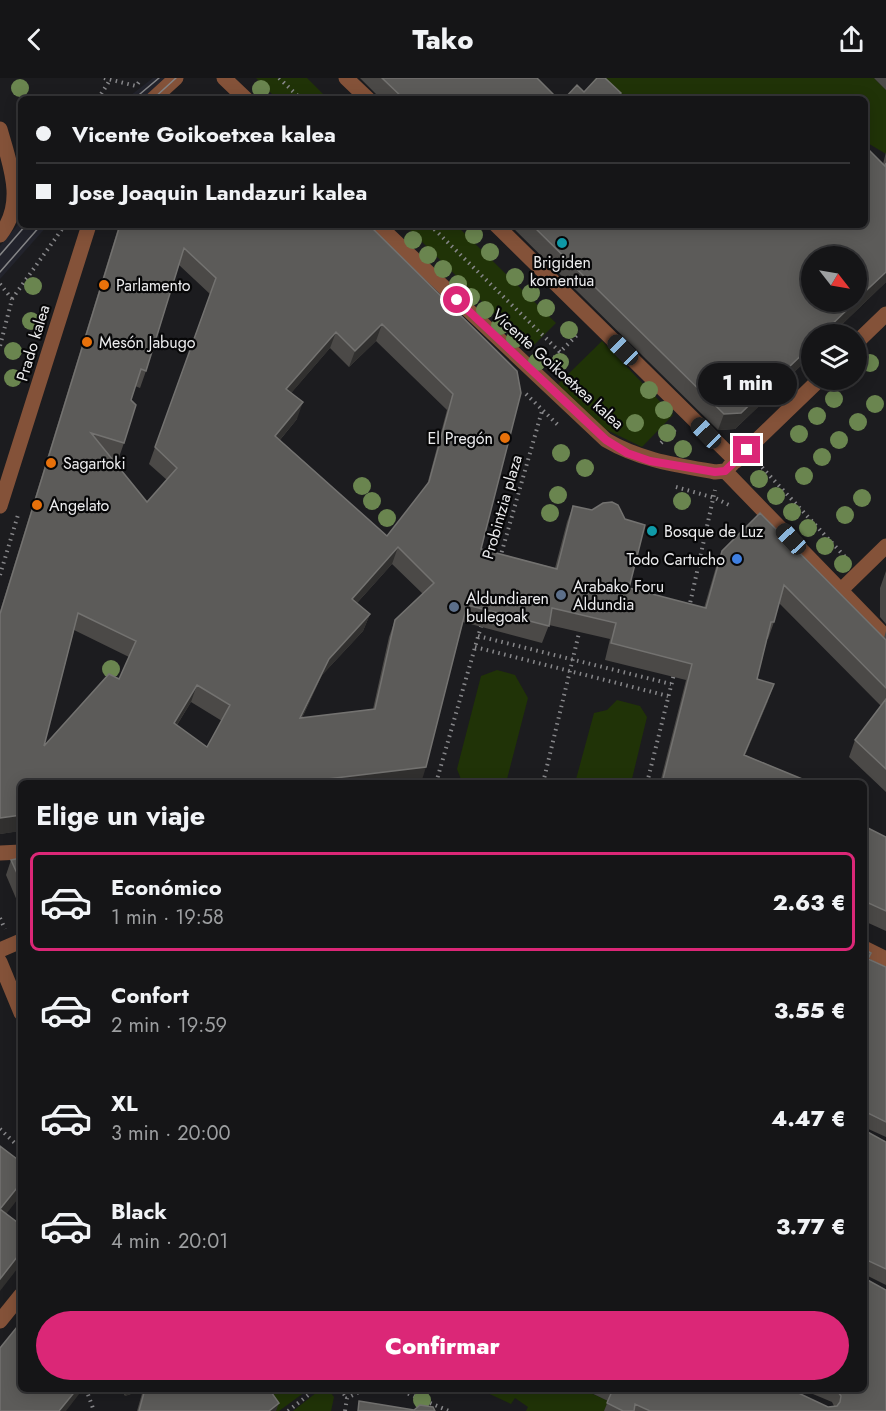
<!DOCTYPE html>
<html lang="es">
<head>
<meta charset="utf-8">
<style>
  :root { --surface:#151517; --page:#1e1e20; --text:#f1f3f6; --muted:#9d9fa1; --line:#343436; --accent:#db2777 }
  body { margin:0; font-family:Jost,sans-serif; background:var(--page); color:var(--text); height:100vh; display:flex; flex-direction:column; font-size:22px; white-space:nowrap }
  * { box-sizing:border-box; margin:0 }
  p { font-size:20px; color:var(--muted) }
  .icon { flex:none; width:33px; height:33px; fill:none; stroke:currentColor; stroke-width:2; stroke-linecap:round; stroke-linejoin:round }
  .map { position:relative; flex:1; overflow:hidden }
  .drawer { position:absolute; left:18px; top:702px; width:849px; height:612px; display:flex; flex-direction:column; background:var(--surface); border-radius:9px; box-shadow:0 3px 15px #0003,0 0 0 2px var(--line) }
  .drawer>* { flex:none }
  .guide { position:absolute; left:18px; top:18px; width:850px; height:132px; border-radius:9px; box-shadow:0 3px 15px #0003,0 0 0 2px var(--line); display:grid; align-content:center; height:132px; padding:0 18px; background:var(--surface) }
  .needle { width:39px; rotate:121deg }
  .fabs { position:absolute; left:801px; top:168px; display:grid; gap:12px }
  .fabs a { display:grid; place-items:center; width:66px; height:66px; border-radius:50%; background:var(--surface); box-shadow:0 3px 15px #0003,0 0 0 2px var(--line); font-size:30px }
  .end { position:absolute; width:27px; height:27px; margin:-14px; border:8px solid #db2777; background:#fff; box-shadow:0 0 0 3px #fff }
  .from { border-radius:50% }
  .bubble { position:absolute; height:42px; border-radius:21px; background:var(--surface); box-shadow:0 3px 15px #0003,0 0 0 2px var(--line); font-size:20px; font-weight:800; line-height:42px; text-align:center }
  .car { position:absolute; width:18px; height:36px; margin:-18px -9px; border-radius:8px; box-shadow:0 0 4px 2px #0007; background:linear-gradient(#222 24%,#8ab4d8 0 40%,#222 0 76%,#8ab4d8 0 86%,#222 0) }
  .guide b { display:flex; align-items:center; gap:21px; height:57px; font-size:22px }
  .guide b+b { border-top:2px solid var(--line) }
  .guide i { width:15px; height:15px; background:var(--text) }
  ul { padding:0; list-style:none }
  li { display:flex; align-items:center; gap:18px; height:99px; margin:0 12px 9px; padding:0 6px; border:3px solid transparent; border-radius:9px }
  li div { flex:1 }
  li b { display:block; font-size:22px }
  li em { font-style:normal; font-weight:800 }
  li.current { border-color:var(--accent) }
  li>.icon { width:54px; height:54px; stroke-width:1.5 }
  h2 { padding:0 18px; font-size:27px; line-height:72px }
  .primary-button { display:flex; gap:12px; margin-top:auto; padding:12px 18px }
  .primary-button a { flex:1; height:69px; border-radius:36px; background:var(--accent); color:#fff; font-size:24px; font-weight:800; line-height:69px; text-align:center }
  header { display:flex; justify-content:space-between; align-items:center; height:78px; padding:0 18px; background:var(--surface); font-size:27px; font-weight:800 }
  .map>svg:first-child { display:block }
</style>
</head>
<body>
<header><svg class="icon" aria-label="back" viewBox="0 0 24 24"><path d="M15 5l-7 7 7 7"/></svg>Tako<svg class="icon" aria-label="share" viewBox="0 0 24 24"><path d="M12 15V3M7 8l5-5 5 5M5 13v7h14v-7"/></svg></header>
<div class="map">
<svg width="886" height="1333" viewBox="0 0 886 1333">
  <rect width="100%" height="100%" fill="#1c1c1f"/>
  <path fill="#22232c" d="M153,0H181L158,21H126Z
    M21,143V147H48L0,201V168Z"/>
  <path fill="#203307" d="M256,0H307L328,21H277Z
    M596,0H874L881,7L886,2V76L866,64V21H604L590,7Z
    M405,147H456L556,245L530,271Z
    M602,263L673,337L642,369L605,351L558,306Z
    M497,592L515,597L528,620L506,705L462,704L457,691L481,598Z
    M617,622L640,628L647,639L631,705H575L594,635L607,632Z
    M279,1311H309L279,1333H258Z
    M321,1311H328L334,1319L331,1333H293Z
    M479,1311H581L609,1323L604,1333H526L528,1329L515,1320L511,1326Z"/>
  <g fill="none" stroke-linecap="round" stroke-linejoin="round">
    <path stroke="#87878a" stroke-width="4" stroke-dasharray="1.5 4.5" stroke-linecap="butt" d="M104,0L136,8L139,4
      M279,0L301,21
      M98,21L110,2
      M430,147L560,274
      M0,206L12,221L0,268
      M12,221L65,147
      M550,284L579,255
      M526,316L559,348
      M661,365L678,349
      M758,385L847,481
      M676,409L715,420L731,428
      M500,480L542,333
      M0,497L18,437
      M689,530L715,412
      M478,558L671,606
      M475,569L668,618
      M436,705L482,545
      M543,705L579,555
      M647,705L674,596
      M0,840L5,851
      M0,1051L21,1071
      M86,1311L94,1333
      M340,1311L347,1320
      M397,1311L449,1333
      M267,1317L273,1311
      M288,1333L316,1311
      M345,1333L347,1320L365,1311"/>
    <path stroke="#845239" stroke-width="15" d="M224,0L246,21
      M346,0L368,21
      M153,21L176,0
      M0,51C10,87 26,125 0,157
      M378,147L606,362C640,382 676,387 715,394L725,393L886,559
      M496,147L736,383
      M856,265L886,236
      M729,389L819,302
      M0,428L89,147
      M840,513L886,468
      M0,775L21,774
      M864,870L886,881
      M0,872L21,863
      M0,884L21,935
      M0,1243L21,1217"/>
    <path stroke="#858587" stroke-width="1.5" d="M134,21L159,0
      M153,21L176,0
      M0,177L26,147
      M0,194L41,147"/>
  </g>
  <g fill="#6a854f">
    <circle cx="20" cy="10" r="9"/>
    <circle cx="261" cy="11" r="9"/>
    <circle cx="474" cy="157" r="9"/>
    <circle cx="413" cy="162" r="9"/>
    <circle cx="490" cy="174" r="9"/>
    <circle cx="428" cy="177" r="9"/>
    <circle cx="443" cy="191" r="9"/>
    <circle cx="515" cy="199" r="9"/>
    <circle cx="458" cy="206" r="9"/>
    <circle cx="33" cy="208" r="9"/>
    <circle cx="531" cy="215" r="9"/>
    <circle cx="471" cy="219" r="9"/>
    <circle cx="546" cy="230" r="9"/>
    <circle cx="485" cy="232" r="9"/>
    <circle cx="31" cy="243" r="9"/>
    <circle cx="500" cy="248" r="9"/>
    <circle cx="569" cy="252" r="9"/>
    <circle cx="515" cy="261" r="9"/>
    <circle cx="13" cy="273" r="9"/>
    <circle cx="537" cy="284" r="9"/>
    <circle cx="560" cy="284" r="9"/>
    <circle cx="870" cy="285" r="9"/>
    <circle cx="13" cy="300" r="9"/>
    <circle cx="649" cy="312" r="9"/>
    <circle cx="834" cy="321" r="9"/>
    <circle cx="875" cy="326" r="9"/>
    <circle cx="664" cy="332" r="9"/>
    <circle cx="817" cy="338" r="9"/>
    <circle cx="858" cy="344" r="9"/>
    <circle cx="635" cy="345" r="9"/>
    <circle cx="667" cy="355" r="9"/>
    <circle cx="799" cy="356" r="9"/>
    <circle cx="839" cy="362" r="9"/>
    <circle cx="683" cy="371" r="9"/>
    <circle cx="561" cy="375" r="9"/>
    <circle cx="822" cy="379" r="9"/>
    <circle cx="585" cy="390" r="9"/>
    <circle cx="804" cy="398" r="9"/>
    <circle cx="759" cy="401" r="9"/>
    <circle cx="362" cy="408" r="9"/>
    <circle cx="558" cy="417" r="9"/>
    <circle cx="776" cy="418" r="9"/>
    <circle cx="862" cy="420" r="9"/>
    <circle cx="372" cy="423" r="9"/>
    <circle cx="682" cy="423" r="9"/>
    <circle cx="792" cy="434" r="9"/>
    <circle cx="550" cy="435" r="9"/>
    <circle cx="845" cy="437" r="9"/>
    <circle cx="387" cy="440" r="9"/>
    <circle cx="808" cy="450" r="9"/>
    <circle cx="825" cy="468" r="9"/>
    <circle cx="843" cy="486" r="9"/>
    <circle cx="111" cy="591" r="9"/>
    <circle cx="422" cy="1322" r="9"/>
  </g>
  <path fill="#4b4947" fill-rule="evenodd" d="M360,0H537L558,21H381Z
    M874,0H886V12Z
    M886,74V204L832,256H812V277L735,351L718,352L510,147H866L883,86Z
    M119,147H369L517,293L481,471L555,490L567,444L573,428L629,510L704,530L716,489L722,473L884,560L886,553V714L849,679L855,662L881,628L779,525L774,544L768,561H767L757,601L768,623L745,677L812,705H660L686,602L605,582L610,561L549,547L542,565L463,544L426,689L0,756V533ZM179,187L210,216L149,386L167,402L147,424L111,380L118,382L124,365L131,322L135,308L140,310L146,293ZM376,263L447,332L427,407L387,458L280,362L297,341L291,315L330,270L349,289ZM392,486L423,516L395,542L389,559L373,631L302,640L322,597L363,553L370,536L357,525ZM74,552L129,579L119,601L44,668ZM191,624L222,643L207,669L177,647Z
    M886,493V546L880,539V510Z
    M864,748L886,759V853L864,843Z
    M21,780V832L6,797L11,782Z
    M864,871L871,875L869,881L886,889V1059L864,1049Z
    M886,1064V1207L864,1196Z
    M117,1311H269L276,1333H137L143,1312L125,1318L122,1312Z
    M583,1311H790L828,1329L834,1328L832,1324L801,1311H864L886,1333H604L608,1323Z"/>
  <path fill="#31302f" d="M886,194V204L832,256H822Z
    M382,246L376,263L349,289L355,273Z
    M336,254L330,270L280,328L286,311Z
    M812,267V277L735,351L718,352L724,336Z
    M303,324L297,341L269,375L275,358Z
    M398,469L392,486L346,537L352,521Z
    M370,536L363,553L322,597L294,656L300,640L329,581Z
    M774,606L768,623L738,694L744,677Z
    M197,607L191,624L168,661L174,645Z
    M426,689L421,705H294Z
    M21,737V753L0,756V740Z
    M868,1035L864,1045V1037Z
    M21,1105V1117L0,1144V1131Z
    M21,1174V1186L0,1213V1201Z
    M869,1183L864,1196V1186Z
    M77,1311H83L66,1333H59Z
    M127,1311H144L125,1318Z
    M279,1325L276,1333H269Z"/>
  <path fill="#5c5b59" stroke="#737270" stroke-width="1.5" fill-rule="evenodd" d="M382,0H537L558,21H404Z
    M597,0H605L621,15L615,21H564L577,7L584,14Z
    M866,69L885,88L886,85V194L856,222V178H812V224H855L822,256H812V267L741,335L724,336L532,147H866Z
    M120,147H369L517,293L521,315L481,471L557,491L573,428L592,432L603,425L612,424L618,427L625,441L645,447L629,510L706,530L722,473L760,435L886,562V610L784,507L774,544H771L757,601L774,606L744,677L812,705H662L692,586L611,565L616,545L552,530L549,548L467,527L426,689L294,705H21V737L0,740V536ZM184,170L216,200L155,369L177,390L147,424L91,355L124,365L136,327L131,322L141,291L146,293ZM382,246L453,316L429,404L387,458L275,358L303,324L286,311L336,254L355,273ZM398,469L434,505L395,542L375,631L300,640L329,581L370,536L352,521ZM78,535L136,563L119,601L109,596L44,668ZM197,607L230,627L207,669L174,645Z
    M886,621V691L855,662Z
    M864,748L886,759V833L864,823Z
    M21,780V804L11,782Z
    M864,871L871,875L868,881L886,889V1044L868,1035L864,1037Z
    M864,1052L886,1064V1191L869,1183L864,1186Z
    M0,1068L21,1084V1105L0,1131L21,1147V1174L0,1201Z
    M864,1200L886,1212V1333H650L635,1326L634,1333H623L607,1325L613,1311H790L828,1329L837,1328L840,1324L841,1318L836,1311H864Z
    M21,1244V1311H77L59,1333H0V1270Z
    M145,1311H269L279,1325L269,1333H139Z
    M359,1323L414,1332L420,1327L433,1329L435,1333H358Z"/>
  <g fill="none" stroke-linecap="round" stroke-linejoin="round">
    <path stroke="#db2777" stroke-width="8" d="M457,222L606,362L627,375L650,383L715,394L725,393L747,372"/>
  </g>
  <g fill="#0f9aa8" stroke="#070708" stroke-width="2">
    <circle cx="562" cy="165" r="6"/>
    <circle cx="652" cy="453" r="6"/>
  </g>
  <g fill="#e8710a" stroke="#070708" stroke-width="2">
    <circle cx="104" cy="207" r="6"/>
    <circle cx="87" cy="264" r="6"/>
    <circle cx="505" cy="360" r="6"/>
    <circle cx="51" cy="385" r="6"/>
    <circle cx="37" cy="427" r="6"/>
  </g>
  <circle fill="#3f7fe0" stroke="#070708" stroke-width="2" cx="737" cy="481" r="6"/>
  <g fill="#5c6f8a" stroke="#070708" stroke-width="2">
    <circle cx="561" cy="517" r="6"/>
    <circle cx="454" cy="529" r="6"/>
  </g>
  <g text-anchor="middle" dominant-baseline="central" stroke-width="4.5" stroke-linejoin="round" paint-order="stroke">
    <g font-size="16" fill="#ececee" stroke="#070708" text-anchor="start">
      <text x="562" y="184" text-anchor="middle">Brigiden<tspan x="562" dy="18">komentua</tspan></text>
      <text x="116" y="207">Parlamento</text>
      <text x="99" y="264">Mesón Jabugo</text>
      <text x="493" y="360" text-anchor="end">El Pregón</text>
      <text x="63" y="385">Sagartoki</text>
      <text x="49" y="427">Angelato</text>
      <text x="664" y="453">Bosque de Luz</text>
      <text x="725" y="481" text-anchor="end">Todo Cartucho</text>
      <text x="573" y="508">Arabako Foru<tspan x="573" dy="18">Aldundia</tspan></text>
      <text x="466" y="520">Aldundiaren<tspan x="466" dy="18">bulegoak</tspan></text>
    </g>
    <g font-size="16" fill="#ececee" stroke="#070708">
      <text transform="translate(33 265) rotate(-73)">Prado kalea</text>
      <text transform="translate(558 291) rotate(42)">Vicente Goikoetxea kalea</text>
      <text transform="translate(502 429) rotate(-74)">Probintzia plaza</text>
    </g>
  </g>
</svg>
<div class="fabs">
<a><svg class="needle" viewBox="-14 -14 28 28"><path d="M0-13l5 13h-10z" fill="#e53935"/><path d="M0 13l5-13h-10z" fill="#9d9fa1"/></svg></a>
<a><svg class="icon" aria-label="layers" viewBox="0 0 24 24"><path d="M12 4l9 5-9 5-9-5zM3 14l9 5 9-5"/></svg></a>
</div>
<i class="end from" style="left:457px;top:222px"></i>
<i class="end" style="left:747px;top:372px"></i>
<div class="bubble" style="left:698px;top:285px;width:99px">1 min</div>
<i class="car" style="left:623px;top:272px;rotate:315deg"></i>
<i class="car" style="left:706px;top:355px;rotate:316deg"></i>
<i class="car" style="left:791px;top:461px;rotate:317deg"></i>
<div class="guide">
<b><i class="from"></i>Vicente Goikoetxea kalea</b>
<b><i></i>Jose Joaquin Landazuri kalea</b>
</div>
<section class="drawer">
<h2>Elige un viaje</h2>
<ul>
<li class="current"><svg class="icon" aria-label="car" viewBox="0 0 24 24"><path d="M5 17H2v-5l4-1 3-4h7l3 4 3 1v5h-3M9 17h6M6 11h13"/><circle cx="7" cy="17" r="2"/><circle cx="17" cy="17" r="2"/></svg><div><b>Económico</b><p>1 min · 19:58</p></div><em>2.63 €</em></li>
<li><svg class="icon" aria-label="car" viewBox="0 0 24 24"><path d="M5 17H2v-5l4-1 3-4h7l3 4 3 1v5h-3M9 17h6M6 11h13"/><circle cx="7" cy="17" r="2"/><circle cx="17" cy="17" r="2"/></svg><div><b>Confort</b><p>2 min · 19:59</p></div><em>3.55 €</em></li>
<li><svg class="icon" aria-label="car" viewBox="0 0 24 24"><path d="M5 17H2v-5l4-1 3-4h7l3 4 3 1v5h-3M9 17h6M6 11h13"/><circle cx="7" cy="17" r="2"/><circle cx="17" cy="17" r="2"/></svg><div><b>XL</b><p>3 min · 20:00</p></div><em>4.47 €</em></li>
<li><svg class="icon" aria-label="car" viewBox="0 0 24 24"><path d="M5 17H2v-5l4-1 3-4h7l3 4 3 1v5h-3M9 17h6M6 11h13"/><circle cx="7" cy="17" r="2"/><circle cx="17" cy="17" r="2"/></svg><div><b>Black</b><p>4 min · 20:01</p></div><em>3.77 €</em></li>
</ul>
<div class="primary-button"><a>Confirmar</a></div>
</section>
</div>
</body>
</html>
